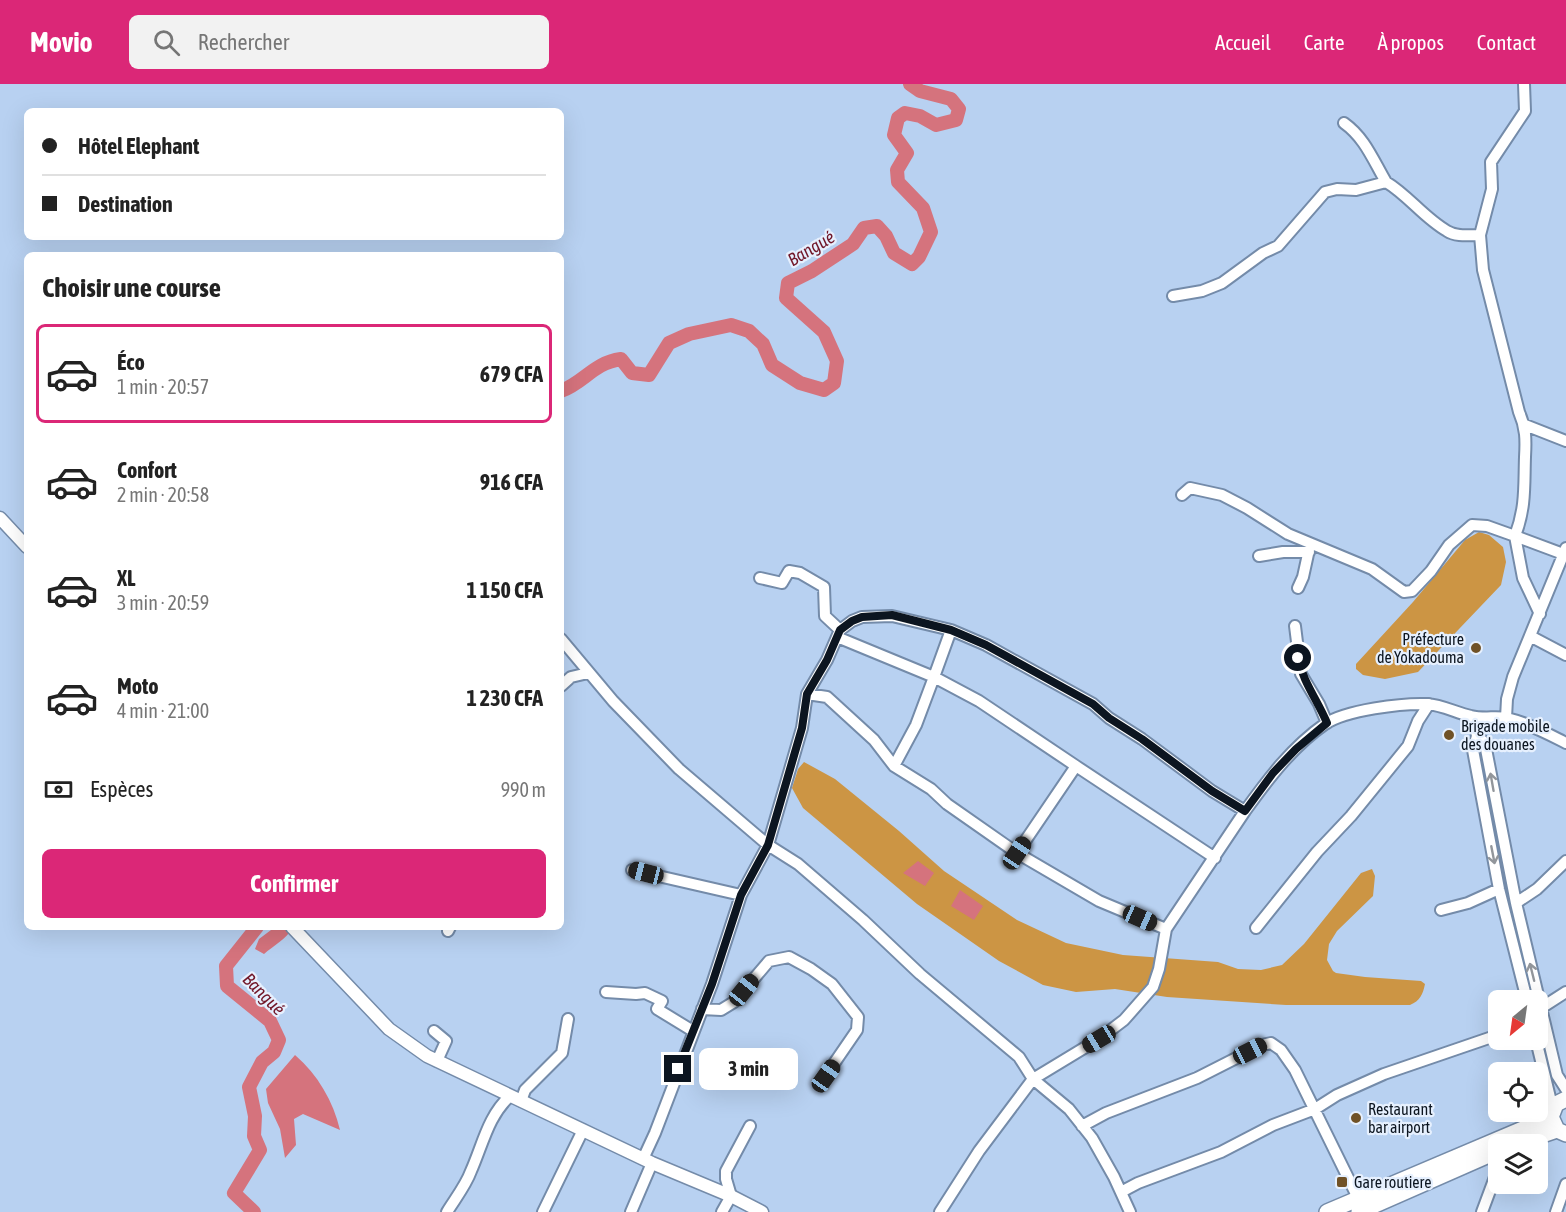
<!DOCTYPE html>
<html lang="fr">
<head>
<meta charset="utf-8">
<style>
  :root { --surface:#fff; --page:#f2f2f2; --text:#222; --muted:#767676; --line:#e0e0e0; --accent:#db2777 }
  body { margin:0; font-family:"Asap Condensed",sans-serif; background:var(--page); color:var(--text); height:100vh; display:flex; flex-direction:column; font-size:22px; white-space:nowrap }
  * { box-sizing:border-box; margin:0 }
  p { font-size:20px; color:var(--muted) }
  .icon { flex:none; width:33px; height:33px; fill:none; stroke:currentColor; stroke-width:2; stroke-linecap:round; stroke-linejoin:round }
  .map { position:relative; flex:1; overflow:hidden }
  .drawer { position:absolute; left:24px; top:168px; width:540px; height:678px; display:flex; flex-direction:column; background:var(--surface); border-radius:9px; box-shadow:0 6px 24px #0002 }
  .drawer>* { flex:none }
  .banner { position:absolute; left:24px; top:24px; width:540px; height:132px; border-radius:9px; box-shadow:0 6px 24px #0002; display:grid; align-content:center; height:132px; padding:0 18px; background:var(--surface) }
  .needle { width:39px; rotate:209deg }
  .fabs { position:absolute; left:1488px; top:906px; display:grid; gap:12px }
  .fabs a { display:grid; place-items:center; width:60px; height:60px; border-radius:9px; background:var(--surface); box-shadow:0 6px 24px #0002; font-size:30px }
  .end { position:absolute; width:27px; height:27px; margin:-14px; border:8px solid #0c1520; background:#fff; box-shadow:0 0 0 3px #fff }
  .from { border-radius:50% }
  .bubble { position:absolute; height:42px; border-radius:9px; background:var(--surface); box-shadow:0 6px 24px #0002; font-size:20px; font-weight:700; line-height:42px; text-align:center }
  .car { position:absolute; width:18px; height:36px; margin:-18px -9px; border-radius:8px; box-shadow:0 0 4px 2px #0007; background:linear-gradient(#222 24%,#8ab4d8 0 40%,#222 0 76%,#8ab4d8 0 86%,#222 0) }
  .banner b { display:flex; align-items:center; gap:21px; height:57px; font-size:22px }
  .banner b+b { border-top:2px solid var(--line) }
  .banner i { width:15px; height:15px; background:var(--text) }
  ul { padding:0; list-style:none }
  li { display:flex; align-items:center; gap:18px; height:99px; margin:0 12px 9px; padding:0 6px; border:3px solid transparent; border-radius:9px }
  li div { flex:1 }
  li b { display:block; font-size:22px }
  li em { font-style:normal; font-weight:700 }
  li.current { border-color:var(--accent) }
  li>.icon { width:54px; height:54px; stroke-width:1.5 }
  h2 { padding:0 18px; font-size:27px; line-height:72px }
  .pay { display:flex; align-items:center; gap:15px; height:66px; padding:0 18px; font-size:22px }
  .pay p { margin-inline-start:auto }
  .cta { display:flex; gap:12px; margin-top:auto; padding:12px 18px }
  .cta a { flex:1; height:69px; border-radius:9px; background:var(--accent); color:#fff; font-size:24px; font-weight:700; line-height:69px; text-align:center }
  header { display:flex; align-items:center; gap:36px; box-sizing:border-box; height:84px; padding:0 30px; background:var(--accent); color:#fff }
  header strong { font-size:28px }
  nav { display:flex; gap:33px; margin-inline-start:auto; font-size:21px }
  .search { width:420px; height:54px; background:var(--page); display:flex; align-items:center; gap:15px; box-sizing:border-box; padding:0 21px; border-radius:9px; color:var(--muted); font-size:22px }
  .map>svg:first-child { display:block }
</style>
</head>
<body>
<header>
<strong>Movio</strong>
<div class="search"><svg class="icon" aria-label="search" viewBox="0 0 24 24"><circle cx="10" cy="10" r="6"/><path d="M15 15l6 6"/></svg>Rechercher</div>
<nav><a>Accueil</a><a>Carte</a><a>À propos</a><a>Contact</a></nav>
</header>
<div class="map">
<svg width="1566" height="1128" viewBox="0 0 1566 1128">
  <rect width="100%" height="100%" fill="#b8d1f1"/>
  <path fill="#cc9544" d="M1479,448L1489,451L1503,463L1506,478L1501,501L1418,588L1385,595L1363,591L1356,585V580L1413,518L1465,456Z
    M804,678L835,695L899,747L944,787L1017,836L1066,859L1123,871L1218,878L1238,885L1261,886L1282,881L1304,860L1361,789L1372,785L1375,792L1373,812L1337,847L1329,860L1327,876L1333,887L1336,889L1365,893L1421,897L1425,900C1423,910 1420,917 1410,921H1286L1167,913L1115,905L1076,908L1043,901L999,877L917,820L803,724L792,704L798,685Z"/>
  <path fill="#d5737d" d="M918,777L934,789L925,802L903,789Z
    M960,806L983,822L974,836L951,822Z
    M275,843H290L292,845C286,855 273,862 264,870L255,865L259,855Z
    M295,971C318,991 333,1017 340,1046L303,1030L294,1035L296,1061L285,1074L280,1045L268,1019L266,1005Z"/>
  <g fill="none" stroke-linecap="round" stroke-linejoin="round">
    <path stroke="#d5737d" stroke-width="14" d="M561,307C585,298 593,279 621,275L632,289L649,291L669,259L689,250L731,241L749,247L763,260L772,281L800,299L824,306L834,299L837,277L824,248L786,214L788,199L812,187L853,160L864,144L877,142L886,152L894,169L912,180L919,173L931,148L923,124L898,98L897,86L907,69L894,51L898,34L905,29L920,32L936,41L956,36L959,25L951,15L920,7L910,0
      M254,1128L234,1109L260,1066L254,1052L255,1032L249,1003L262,978L274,968L279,956L270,937L227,902L226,882L257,843"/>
    <g stroke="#748ba9" stroke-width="14">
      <path id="minor" d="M1344,39C1365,54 1373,76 1386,98
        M1173,212L1202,207L1222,199L1263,169L1278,162L1325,108L1337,105L1356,106L1386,98C1408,111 1424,134 1447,147C1456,153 1469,151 1480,151
        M1525,341L1566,357
        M1182,411L1190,404L1222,411L1247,424L1288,450L1372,485L1404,508L1412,507L1431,487L1449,461L1472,441L1487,442L1515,452C1526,423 1524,402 1525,373C1526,356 1526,344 1519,328L1483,186L1480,151L1492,105L1491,78L1525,27L1524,0
        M1515,452L1523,494L1540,530
        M1515,452L1566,471
        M1259,472L1283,468H1309
        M760,494L782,499L789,487L800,489L824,503L825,532L840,546
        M1298,504L1303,493L1310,461
        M1295,542L1301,590L1319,620L1327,639
        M1530,552L1566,571
        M837,553L934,593L951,546
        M561,555L613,617L679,685L768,761L798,780L863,836L920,890L1019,973L1033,995L1069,1025L1092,1054L1114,1093L1130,1128
        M561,602L571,593L588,589
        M807,610L827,613L874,656L894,682L931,705L947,720L1017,769L1099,817L1166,845L1245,727
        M1473,633L1477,652L1483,657L1486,665L1516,819L1557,991L1566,1005
        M1506,634L1507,615L1513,593L1566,464
        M1477,652L1473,666L1499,805L1527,916
        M894,682L916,641L934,593L979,617L1076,682L1017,769
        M1076,682L1215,774
        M632,786L741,811
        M1516,819L1537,805L1566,777
        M1441,826L1468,819L1499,805
        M1256,844L1317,768L1351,732L1408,662L1418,637L1429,620
        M448,847L450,843
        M606,908L636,910L645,909L662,917L657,925L693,947
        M702,925L721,926L734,918L769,877L789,873L811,885L832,900L858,933L857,946L822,997
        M1538,926L1566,908
        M434,947L446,957L437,977
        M1536,956L1553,1026
        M521,1017L525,1006L562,969L568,935
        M1082,1042L1106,1029L1197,994L1262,961L1271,959L1281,966L1295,986L1358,1114
        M643,1075L655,1049L712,900L741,811L768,761L802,644L807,610L827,576L840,546L852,537L862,533L892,532L951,546L986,561L1093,620L1109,634L1142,655L1212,707L1245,727C1268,695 1292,663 1325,640C1346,626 1402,619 1427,620C1442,621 1457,629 1471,632C1483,635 1496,632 1507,634C1528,639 1548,650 1566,659
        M1121,1108L1138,1099L1221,1068L1273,1041L1315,1025L1337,1011L1384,990L1492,953L1498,949
        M447,1128C455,1115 466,1101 471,1087C483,1060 488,1032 510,1012
        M543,1128L583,1046
        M631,1128L652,1079
        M722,1128L731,1112L726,1095V1087L750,1042
        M940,1128L979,1067L1033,995L1099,955L1124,936L1153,903L1159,885L1166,845
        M1482,1128L1498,1085
        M1556,1128L1566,1100"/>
    </g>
    <g stroke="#748ba9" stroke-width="15">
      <path id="major" d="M0,434L27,463
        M292,843L389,945L427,972L652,1079L731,1112L762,1128"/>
    </g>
    <g stroke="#748ba9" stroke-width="18">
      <path id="highway" d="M1566,1015L1556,1020L1551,1033L1557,1046L1566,1050
        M1516,1060L1557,1046
        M1327,1128L1551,1033
        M1359,1128L1498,1067"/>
    </g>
    <use href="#minor" stroke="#fff" stroke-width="10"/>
    <use href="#major" stroke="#fff" stroke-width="12"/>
    <use href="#highway" stroke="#fff" stroke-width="15"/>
  </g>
  <defs><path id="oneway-shaft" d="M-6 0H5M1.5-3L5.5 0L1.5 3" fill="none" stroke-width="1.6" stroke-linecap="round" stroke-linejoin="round" transform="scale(1.5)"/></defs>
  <g stroke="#92969b">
    <use href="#oneway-shaft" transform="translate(1492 698) rotate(-100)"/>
    <use href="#oneway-shaft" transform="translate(1493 771) rotate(79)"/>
    <use href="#oneway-shaft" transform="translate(1532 888) rotate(-104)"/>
  </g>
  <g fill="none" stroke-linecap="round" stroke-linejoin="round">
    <path stroke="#0c1520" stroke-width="8" d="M678,985L712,900L741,811L768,761L802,644L807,610L827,576L840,546L852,537L862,533L892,531L951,546L986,561L1093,620L1109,634L1142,655L1212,707L1245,727L1273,689L1296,665L1327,639C1318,617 1303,598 1298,574"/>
  </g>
  <g fill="#705227" stroke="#e6f0fe" stroke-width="2">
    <circle cx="1476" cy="564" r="6"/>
    <circle cx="1449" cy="651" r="6"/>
    <circle cx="1356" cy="1034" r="6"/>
    <rect x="1336" y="1092" width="12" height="12" rx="3"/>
  </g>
  <g text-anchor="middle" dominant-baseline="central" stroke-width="4.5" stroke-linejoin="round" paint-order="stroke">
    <g font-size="16" fill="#0c1520" stroke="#e6f0fe" text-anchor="start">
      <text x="1464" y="555" text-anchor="end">Préfecture<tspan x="1464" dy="18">de Yokadouma</tspan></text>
      <text x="1461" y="642">Brigade mobile<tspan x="1461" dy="18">des douanes</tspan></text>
      <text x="1368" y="1025">Restaurant<tspan x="1368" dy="18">bar airport</tspan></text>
      <text x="1354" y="1098">Gare routiere</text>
    </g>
    <g font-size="18" font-style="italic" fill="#711729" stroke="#e6f0fe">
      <text transform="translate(811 164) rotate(-31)">Bangué</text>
      <text transform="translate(264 910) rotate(45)">Bangué</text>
    </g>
  </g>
</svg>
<div class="fabs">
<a><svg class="needle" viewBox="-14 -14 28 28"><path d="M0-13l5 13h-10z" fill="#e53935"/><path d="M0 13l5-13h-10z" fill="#767676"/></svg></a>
<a><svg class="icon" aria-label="locate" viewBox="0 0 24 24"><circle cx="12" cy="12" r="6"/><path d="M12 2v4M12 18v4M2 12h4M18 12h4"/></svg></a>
<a><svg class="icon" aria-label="layers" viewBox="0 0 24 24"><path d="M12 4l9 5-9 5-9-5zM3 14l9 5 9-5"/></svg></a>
</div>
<i class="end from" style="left:1298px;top:574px"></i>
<i class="end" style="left:678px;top:985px"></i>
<div class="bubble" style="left:699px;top:964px;width:99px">3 min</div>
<i class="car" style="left:1017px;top:769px;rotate:34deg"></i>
<i class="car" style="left:646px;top:789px;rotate:284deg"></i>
<i class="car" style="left:1140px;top:834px;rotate:114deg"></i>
<i class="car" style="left:744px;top:906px;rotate:39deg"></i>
<i class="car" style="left:1099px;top:955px;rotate:239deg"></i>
<i class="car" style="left:1250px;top:967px;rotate:63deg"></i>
<i class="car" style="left:826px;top:992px;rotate:35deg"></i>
<div class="banner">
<b><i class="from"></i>Hôtel Elephant</b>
<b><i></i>Destination</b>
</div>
<section class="drawer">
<h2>Choisir une course</h2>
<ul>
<li class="current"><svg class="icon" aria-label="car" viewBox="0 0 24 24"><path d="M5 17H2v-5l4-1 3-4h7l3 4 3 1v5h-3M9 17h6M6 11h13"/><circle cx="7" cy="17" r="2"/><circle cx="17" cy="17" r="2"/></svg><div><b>Éco</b><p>1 min · 20:57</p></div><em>679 CFA</em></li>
<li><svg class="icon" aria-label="car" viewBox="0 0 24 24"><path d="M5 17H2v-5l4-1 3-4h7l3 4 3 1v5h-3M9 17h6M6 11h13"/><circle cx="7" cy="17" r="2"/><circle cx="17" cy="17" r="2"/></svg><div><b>Confort</b><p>2 min · 20:58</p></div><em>916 CFA</em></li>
<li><svg class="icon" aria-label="car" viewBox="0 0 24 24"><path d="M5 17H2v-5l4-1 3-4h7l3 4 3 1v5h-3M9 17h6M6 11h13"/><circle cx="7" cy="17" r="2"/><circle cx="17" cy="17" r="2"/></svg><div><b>XL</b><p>3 min · 20:59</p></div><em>1 150 CFA</em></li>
<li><svg class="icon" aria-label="car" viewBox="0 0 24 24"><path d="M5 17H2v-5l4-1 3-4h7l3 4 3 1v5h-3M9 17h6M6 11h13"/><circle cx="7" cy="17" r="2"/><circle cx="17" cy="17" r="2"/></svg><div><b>Moto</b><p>4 min · 21:00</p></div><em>1 230 CFA</em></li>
</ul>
<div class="pay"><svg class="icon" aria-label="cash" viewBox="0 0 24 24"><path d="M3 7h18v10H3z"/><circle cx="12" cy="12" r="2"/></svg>Espèces<p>990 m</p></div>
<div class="cta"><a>Confirmer</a></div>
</section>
</div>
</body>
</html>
